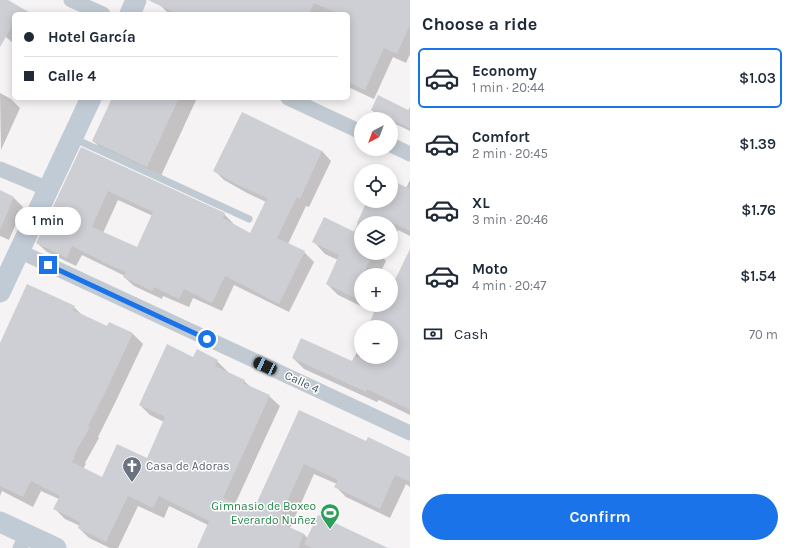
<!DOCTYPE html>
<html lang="en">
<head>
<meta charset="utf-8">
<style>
  :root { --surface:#fff; --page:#f2f2f3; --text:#1f2937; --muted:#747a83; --line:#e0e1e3; --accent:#1a73e8 }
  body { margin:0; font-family:Karla,sans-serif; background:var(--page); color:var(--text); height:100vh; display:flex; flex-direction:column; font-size:15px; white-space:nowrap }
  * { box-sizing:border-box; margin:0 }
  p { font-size:13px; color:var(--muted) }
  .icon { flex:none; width:22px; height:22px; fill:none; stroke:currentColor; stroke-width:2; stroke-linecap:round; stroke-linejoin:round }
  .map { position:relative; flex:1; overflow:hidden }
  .drawer { display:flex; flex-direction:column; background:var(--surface); width:380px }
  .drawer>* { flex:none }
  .top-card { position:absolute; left:12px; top:12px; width:338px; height:88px; border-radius:6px; box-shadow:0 2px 10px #0003; display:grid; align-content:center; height:88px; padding:0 12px; background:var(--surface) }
  .needle { width:26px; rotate:221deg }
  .tools { position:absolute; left:354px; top:112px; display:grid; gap:8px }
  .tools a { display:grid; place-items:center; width:44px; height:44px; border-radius:50%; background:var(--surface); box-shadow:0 2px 10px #0003; font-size:20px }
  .end { position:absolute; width:18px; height:18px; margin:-9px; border:5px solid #1a73e8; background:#fff; box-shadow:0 0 0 2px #fff }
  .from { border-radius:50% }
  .bubble { position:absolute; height:28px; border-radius:14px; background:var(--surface); box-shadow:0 2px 10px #0003; font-size:13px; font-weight:600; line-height:28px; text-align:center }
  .car { position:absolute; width:12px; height:24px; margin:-12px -6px; border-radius:5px; box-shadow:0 0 3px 1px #0007; background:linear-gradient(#222 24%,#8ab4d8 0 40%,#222 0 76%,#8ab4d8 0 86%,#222 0) }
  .top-card b { display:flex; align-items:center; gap:14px; height:38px; font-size:15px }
  .top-card b+b { border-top:1px solid var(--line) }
  .top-card i { width:10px; height:10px; background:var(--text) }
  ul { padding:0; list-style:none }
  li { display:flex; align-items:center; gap:12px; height:60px; margin:0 8px 6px; padding:0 4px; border:2px solid transparent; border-radius:6px }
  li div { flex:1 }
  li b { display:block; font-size:15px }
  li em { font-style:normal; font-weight:600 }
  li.current { border-color:var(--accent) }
  li>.icon { width:36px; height:36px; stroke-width:1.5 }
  h2 { padding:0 12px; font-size:18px; line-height:48px }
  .pay { display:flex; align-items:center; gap:10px; height:44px; padding:0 12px; font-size:15px }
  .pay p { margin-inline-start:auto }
  .action { display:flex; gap:8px; margin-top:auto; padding:8px 12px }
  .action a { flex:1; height:46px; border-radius:24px; background:var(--accent); color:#fff; font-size:16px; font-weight:600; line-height:46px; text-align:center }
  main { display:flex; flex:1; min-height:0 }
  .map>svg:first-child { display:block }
</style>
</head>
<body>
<main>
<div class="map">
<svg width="410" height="548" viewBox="0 0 410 548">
  <rect width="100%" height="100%" fill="#f5f3f3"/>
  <path fill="#0003" fill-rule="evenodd" d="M0,0H6L30,14H14V44L5,36L0,42Z
    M164,0H410V54L406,63L393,57L374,99L348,87V14H169L161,6Z
    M0,93L11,99L20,108L1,150Z
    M113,98H197L160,178L106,153L93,141Z
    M410,107V131L391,122V119H384L379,117L372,110L408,111Z
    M82,149L224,214L233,223V224L251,234L266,202L247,193L224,180L214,170L322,151L331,161L309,207L306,206L288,244L304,252L314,262L289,312L234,285L222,311L193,298L189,307L163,296L162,299L134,286L124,277L125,276L82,255L76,266L47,252L37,243ZM118,200L153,216L138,248L103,233Z
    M410,180V236L398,230L391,244V223H361V253H387L384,259L386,261L379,275H361V305H391V290L410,251V415L379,400L377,402L304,369L293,358L352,363L361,343V357H391V327H369L375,313L338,295L327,284L338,260L325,254L314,242L354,232L368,201H391V181L406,188Z
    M0,192L14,198L23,207L9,240L0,236Z
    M74,307L82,315L108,327L133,334L143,344L114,405L98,437L99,438L85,463L86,464L83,469L102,478L147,459L164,422L150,415L140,405L194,358L217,361L228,372L227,373L244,381L251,387L269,396L280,406L235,504L254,512L299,411L367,442L410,458V487L406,484L390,518L346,497L336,487L337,484L314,474L290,528L304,534L308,539L386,548H198L208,525L169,506L164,518L138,506L118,548H110L89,538L79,528L80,526L65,519L55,509L59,499L41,491L33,507L2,491L0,496V346Z"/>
  <path fill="#cdcfd5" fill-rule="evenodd" d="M0,0H8L32,14H14V23L0,47Z
    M148,0H410V25L397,54L384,48L365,90L348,82V14H339L314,3L309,14H177Z
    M378,95L410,111V128L371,110Z
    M112,98H179L147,167L92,141Z
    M242,112L322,151L300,199L297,197L277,238L305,251L279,304L225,276L212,303L184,289L179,299L154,287L152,291L123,277L126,272L102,262V261L72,246L67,258L36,243L81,147L225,213L223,218L250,233L267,198L236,184L213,171ZM108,191L153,212L137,247L92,227Z
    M391,180L410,189V231L393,223H357L367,201H391Z
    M0,190L14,197L0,230Z
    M324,217L361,235V253H373L363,275H361V301L326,284L339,255L312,242Z
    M410,249V410L367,389L366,392L292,358L301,338L352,361L354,357H391V327H367L378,305H391V288Z
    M27,284L75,306L73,310L107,326L109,322L133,333L104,395L88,426L90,427L75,453H76L72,462L102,477L117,444L147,458L165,417L139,405L167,344L193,357L197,349L218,360L215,366L245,380L243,383L270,395L223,498L253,511L299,410L366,441L368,437L410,457V482L395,475L380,509L334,487L338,480L304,464L278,522L304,534L298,548H197L209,521L159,496L153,508L128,496L106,542L78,528L80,522L53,509L60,496L31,481L23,497L0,486V343Z
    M318,515L388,548H312L304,544Z"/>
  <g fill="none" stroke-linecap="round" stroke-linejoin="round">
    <path stroke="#c1cad2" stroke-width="7" d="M73,138L249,219"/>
    <path stroke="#c1cad2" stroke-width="15" d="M71,0L103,14
      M288,98L361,132
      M391,145L410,154
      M0,169L48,189
      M19,251L410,433
      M20,548L27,534"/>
    <path stroke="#c1cbd6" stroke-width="21" d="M130,14L136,0
      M0,292L91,98
      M0,522L56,548"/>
  </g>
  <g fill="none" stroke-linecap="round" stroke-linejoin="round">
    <path stroke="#1a73e8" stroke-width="5" d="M48,265L207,339"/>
  </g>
  <defs>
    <g id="church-pin" transform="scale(1)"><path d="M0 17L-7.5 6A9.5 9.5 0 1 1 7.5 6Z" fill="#6b7280" stroke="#fff"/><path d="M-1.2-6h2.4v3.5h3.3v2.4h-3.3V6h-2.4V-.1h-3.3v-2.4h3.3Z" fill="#fff"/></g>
    <g id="stadium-pin" transform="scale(1)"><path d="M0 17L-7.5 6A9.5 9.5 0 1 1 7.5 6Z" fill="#2e9e5b" stroke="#fff"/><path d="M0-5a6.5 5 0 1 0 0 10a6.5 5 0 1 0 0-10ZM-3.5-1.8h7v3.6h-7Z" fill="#fff"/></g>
  </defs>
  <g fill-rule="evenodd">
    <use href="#church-pin" x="132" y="466"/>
    <use href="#stadium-pin" x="330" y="513"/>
  </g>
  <g text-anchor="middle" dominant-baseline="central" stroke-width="3" stroke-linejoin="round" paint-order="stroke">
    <g font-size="12" fill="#4a5661" stroke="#fff">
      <text transform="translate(302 382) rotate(25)">Calle 4</text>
    </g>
    <g font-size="12" fill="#5b616d" stroke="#fff" text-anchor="start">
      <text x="146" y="466">Casa de Adoras</text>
    </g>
    <g font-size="12" fill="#27864d" stroke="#fff" text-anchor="end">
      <text x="316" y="506">Gimnasio de Boxeo<tspan x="316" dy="14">Everardo Nuñez</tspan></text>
    </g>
  </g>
</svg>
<div class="tools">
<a><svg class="needle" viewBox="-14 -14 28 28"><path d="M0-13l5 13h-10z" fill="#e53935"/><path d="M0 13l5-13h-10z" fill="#747a83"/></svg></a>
<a><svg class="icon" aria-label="locate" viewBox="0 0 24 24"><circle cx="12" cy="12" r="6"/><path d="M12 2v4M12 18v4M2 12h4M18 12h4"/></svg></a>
<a><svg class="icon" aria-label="layers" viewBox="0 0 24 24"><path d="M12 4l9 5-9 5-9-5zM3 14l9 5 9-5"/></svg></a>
<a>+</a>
<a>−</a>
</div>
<i class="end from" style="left:207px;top:339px"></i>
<i class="end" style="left:48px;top:265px"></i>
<div class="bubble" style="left:15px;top:207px;width:66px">1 min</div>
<i class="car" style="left:265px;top:366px;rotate:295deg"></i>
<div class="top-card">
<b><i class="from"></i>Hotel García</b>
<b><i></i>Calle 4</b>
</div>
</div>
<section class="drawer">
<h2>Choose a ride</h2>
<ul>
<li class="current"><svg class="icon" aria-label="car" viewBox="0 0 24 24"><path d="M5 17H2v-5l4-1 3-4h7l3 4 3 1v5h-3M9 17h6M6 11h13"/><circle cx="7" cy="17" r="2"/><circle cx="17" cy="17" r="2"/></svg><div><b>Economy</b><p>1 min · 20:44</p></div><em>$1.03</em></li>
<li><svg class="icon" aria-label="car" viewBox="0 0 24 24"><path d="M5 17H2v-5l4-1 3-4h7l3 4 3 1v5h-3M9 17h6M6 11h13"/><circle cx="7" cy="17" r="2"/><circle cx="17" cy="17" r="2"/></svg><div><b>Comfort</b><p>2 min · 20:45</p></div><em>$1.39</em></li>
<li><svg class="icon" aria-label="car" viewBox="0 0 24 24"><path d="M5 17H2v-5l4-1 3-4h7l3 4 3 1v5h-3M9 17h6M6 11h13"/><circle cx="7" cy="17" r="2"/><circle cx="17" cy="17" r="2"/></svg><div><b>XL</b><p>3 min · 20:46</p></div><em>$1.76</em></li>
<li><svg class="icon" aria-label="car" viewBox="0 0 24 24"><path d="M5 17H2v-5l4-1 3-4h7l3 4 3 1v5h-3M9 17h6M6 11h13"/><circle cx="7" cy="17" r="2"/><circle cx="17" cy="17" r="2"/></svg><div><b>Moto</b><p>4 min · 20:47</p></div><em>$1.54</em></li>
</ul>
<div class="pay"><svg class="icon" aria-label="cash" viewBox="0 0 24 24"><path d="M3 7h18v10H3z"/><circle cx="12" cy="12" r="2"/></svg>Cash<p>70 m</p></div>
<div class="action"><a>Confirm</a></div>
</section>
</main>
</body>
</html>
